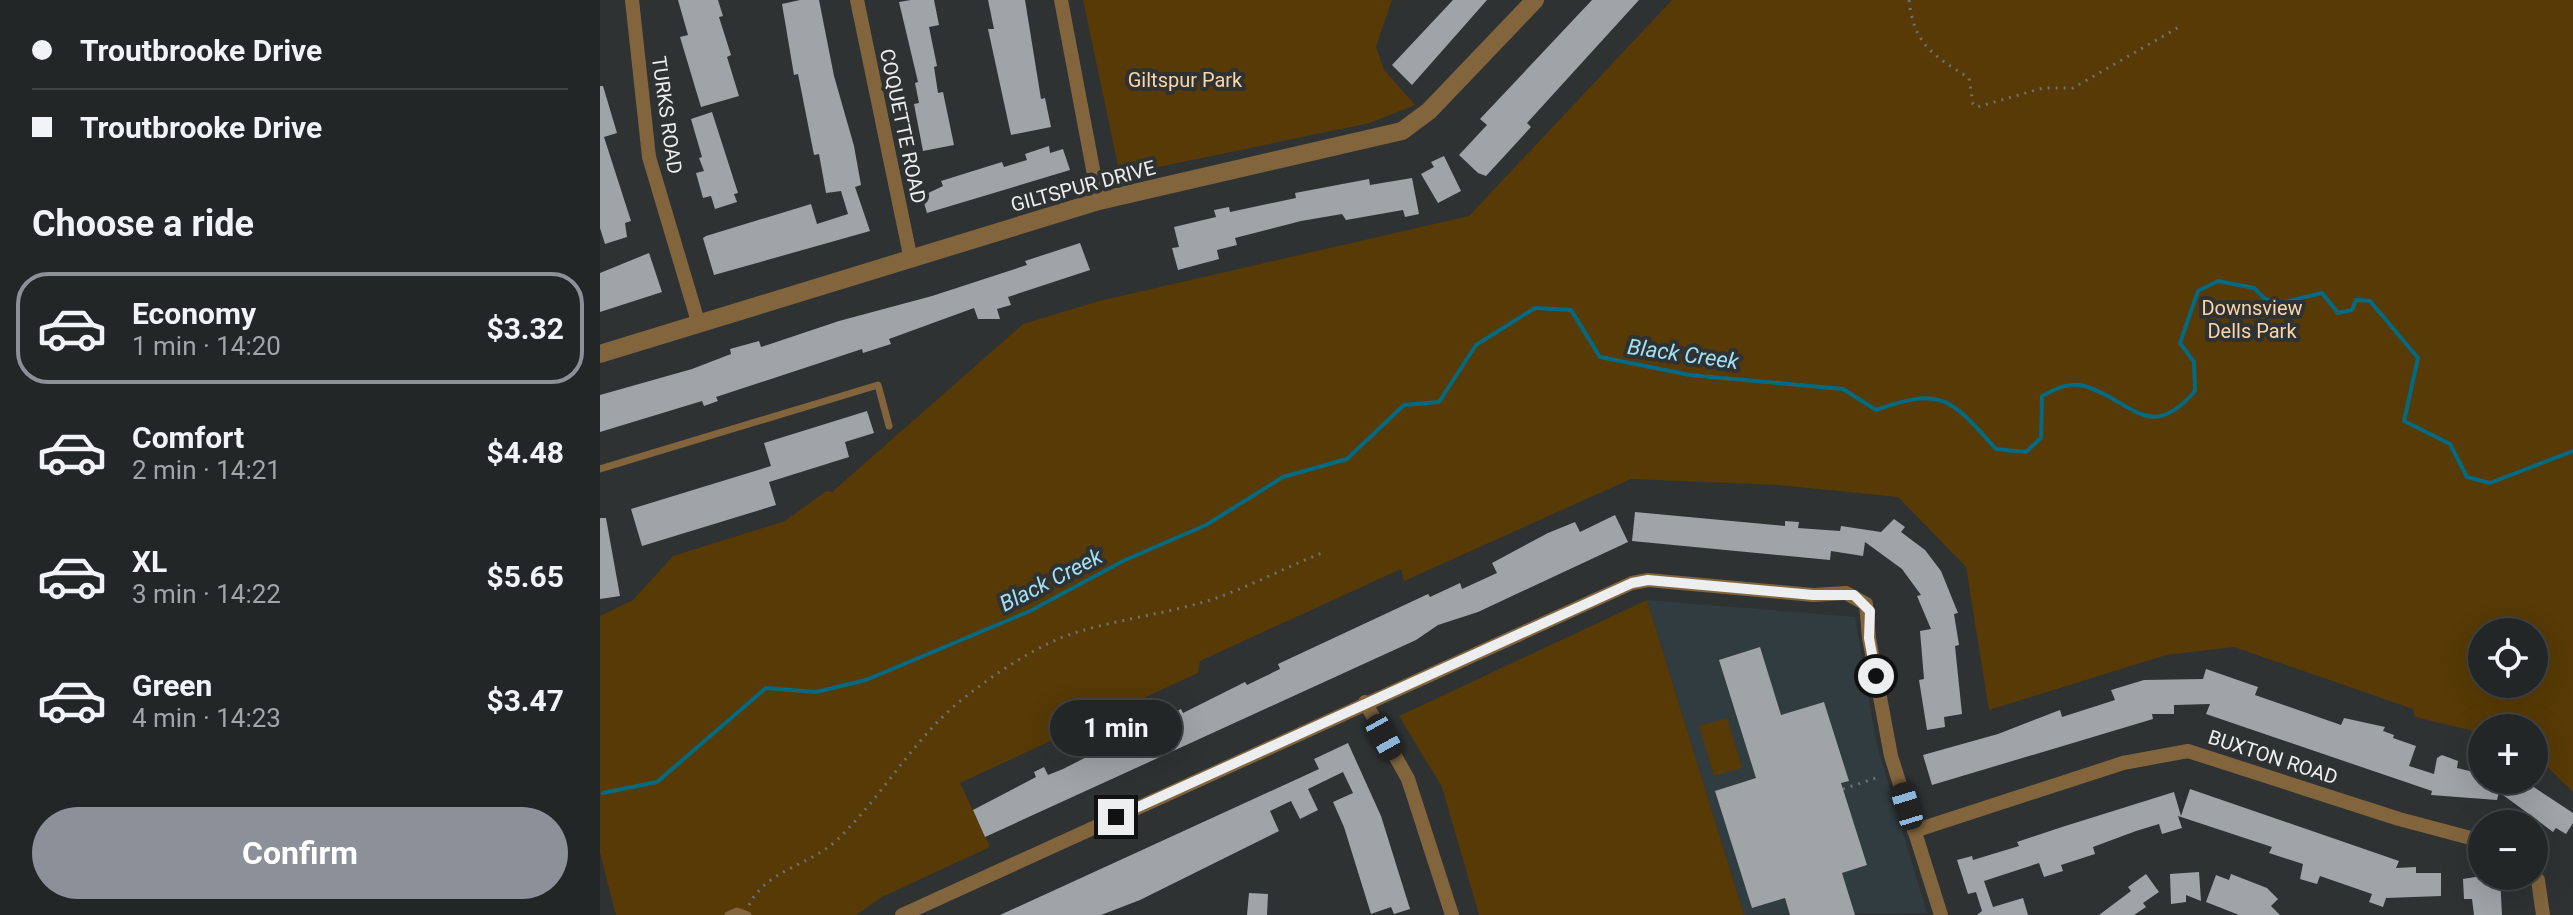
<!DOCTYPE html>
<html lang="en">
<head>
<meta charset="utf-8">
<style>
  :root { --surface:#222626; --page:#2e3232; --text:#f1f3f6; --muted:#a2a5a7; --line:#3f4343; --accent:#8c9099 }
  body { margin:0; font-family:Roboto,sans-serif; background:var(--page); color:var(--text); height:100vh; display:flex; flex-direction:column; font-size:30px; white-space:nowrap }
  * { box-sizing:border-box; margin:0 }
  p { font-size:26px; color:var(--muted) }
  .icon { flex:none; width:44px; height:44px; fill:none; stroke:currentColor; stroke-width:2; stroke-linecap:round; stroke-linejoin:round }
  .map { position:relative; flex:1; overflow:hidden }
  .sheet { display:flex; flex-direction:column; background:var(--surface); width:600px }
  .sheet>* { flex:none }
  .banner { display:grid; align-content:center; height:176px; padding:0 32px; background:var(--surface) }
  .buttons { position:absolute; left:1868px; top:618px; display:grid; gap:16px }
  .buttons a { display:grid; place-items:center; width:80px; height:80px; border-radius:50%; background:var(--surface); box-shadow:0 8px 32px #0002,0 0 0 2px var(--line); font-size:40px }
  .end { position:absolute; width:36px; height:36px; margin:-18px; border:10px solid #eceeef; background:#111; box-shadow:0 0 0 4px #111 }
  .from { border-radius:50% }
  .bubble { position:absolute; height:56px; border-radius:28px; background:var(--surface); box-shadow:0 8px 32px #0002,0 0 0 2px var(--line); font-size:26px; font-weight:700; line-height:56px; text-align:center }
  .car { position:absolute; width:24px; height:48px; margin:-24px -12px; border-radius:10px; box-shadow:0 0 6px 2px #0007; background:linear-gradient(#222 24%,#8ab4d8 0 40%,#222 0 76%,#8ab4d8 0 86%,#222 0) }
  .banner b { display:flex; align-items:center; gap:28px; height:76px; font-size:30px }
  .banner b+b { border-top:2px solid var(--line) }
  .banner i { width:20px; height:20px; background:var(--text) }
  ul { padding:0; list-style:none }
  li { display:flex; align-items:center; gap:24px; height:112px; margin:0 16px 12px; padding:0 16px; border:4px solid transparent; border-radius:32px }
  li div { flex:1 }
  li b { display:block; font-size:30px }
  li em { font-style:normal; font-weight:700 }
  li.on { border-color:var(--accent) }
  li>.icon { width:72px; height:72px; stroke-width:1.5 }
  h2 { padding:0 32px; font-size:36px; line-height:96px }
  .primary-button { display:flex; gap:16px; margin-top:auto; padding:16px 32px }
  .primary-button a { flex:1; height:92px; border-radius:48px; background:var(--accent); color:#fff; font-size:32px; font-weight:700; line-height:92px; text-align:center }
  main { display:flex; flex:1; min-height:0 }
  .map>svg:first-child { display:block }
</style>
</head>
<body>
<main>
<section class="sheet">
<div class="banner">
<b><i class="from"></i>Troutbrooke Drive</b>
<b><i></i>Troutbrooke Drive</b>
</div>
<h2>Choose a ride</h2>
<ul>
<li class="on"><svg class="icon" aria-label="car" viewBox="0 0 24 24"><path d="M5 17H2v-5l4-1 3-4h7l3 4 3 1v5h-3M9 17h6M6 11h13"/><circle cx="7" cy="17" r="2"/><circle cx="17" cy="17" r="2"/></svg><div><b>Economy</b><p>1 min · 14:20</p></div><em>$3.32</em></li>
<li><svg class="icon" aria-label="car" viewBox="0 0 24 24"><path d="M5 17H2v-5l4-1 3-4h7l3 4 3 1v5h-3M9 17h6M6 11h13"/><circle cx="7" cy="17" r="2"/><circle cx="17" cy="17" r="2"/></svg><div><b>Comfort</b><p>2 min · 14:21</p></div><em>$4.48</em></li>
<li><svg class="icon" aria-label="car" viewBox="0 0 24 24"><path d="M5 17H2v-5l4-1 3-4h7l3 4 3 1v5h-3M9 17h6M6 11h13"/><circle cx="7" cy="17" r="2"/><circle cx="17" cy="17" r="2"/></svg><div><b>XL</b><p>3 min · 14:22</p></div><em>$5.65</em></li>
<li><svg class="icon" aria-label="car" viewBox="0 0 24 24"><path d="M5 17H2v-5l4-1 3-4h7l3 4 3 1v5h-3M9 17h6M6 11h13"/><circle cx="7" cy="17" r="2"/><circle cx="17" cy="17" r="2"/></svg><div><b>Green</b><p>4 min · 14:23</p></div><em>$3.47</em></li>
</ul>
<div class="primary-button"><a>Confirm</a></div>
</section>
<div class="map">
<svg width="1973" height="915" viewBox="0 0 1973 915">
  <rect width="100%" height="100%" fill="#2e3233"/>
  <path fill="#313c40" d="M1047,600L1255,617L1276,742L1327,913L1144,915Z"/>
  <path fill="#573a05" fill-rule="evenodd" d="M483,0H792L776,47L784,70L815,105L770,123L520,175Z
    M1072,0H1973V792L1934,754V728H1882V733L1815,717L1813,709L1634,647L1566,655L1389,710L1366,567L1298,497L1178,485L1031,479L804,581L801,569L600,661L598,673L360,783L390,847L282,897L256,915H16L0,853V616L33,600L73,556L185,521L226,491L232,492L423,324L499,301L869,216ZM1882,632H1934V684H1882Z
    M1047,600L1144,915H879L842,787L799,716Z
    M1127,718L1142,768L1114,776L1099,726Z"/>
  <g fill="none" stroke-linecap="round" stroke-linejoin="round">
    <path stroke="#036a84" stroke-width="4" d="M3,793L57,782L166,688L216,692L266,680L430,611L523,561L606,525L683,477L747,459L804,405L839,402L876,345L935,308L971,310L1000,357L1090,375L1243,389L1276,410C1343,386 1351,399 1396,449L1426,452L1441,438L1442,396C1456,389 1468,382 1484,386C1531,399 1549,445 1595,391L1594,362L1580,343L1598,291L1618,281L1654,288L1665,299L1680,303L1722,293L1738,313L1752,310L1756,300L1770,301L1818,358L1804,421L1850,444L1867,477L1890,483L1973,451"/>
  </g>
  <path fill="#9fa4a6" d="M78,0H118L123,16L119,17L131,55L127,57L139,96L101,107L80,37L88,35Z
    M200,0H219L234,76L254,146L261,185L255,187L270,231L114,275L103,238L106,236L211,204L217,224L248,214L241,191L226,193L219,154L214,155L198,74L194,75L182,4Z
    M311,0H334L339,25L329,27L337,66L334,67L338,93L343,92L354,145L323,151L314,104L319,103L315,83L318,82L299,2Z
    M388,0H425L441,99L445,98L451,127L411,135L388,29H394Z
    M853,0H887L812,85L792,65Z
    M992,0H1039L927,123L931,127L886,176L878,173L859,155L887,125L880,119Z
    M0,86H3L17,133L4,137L31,221L25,223L27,237L5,244L0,228Z
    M112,112L138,193L134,194L137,202L115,209L111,196L103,198L96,173L104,171L99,158L102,157L91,119Z
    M449,146L450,153L463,149L470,170L327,213L322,196L343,186L341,181L402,162L404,167L427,160L425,154Z
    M844,156L861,191L838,203L821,174L834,167L831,162Z
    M812,178L819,214L805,217L803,210L746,220L742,214L701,221L635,238L637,245L617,250L619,259L578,270L572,248L579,247L574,227L616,217L614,210L629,207L630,212L696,198L695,193L769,179L770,185Z
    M480,243L490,270L408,297L411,305L397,309L400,319H378L374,308L289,339L291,344L263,353L262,349L116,397L118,401L104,406L102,401L0,432V395L92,369L131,354L130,349L159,341L161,347L239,321L332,296L427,265L425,261Z
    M49,253L62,292L0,312V273Z
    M267,411L274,433L245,442L249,457L169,482L176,505L42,546L31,509L171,466L164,443Z
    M1035,512L1185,526V521L1199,522L1198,528L1240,531L1241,526L1281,532L1294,519L1305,527L1301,532L1325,550L1341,571L1358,613L1354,614L1359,645L1355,646L1362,714L1344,717L1345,727L1327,730L1319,680L1324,679L1320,631L1331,629L1317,596L1321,595L1302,569L1265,542L1263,556L1231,551L1230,560L1032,541Z
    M1015,515L1028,542L878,612L838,625L816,640L385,837L373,810L436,777L434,772L444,767L448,775L463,769L581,709L583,713L645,682L647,685L680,669L678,664L828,594L830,597L860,583L862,589L897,573L892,563L948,533L975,522L980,532Z
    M0,518H6L20,596L0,599Z
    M1160,647L1181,715L1224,702L1249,781L1241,783L1267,865L1242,873L1255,915H1190L1185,898L1152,908L1115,791L1156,778L1119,660Z
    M1606,669L1658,687L1655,695L1741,725L1744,718L1785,727L1783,731L1794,735L1793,738L1816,746L1809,766L1834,774L1837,758L1842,755L1858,761L1857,768L1882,774V780H1923L1973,813V823L1966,834L1956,828L1953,832L1899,792L1897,800L1831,795L1832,791L1606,714L1610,704L1574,705V714H1552L1553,719L1332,785L1323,755L1398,734L1460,710L1462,717L1515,700L1511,690L1544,680L1603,679Z
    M748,743L781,816L810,909L794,914L791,907L771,914L744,827L733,802L753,793L743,772L708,789L718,810L700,819L691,801L670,811L679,831L540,900L501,915H400L719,769L714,759Z
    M1590,789L1799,861L1796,868L1816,867V873H1841V896L1786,898L1783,907L1769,902L1772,894L1720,876L1717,884L1700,879L1703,864L1669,853L1672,847L1578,816L1582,828L1562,834L1559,824L1536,831L1493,847L1495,854L1461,865L1463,871L1444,877L1439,863L1384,881L1393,907L1423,898L1428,915H1377L1382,911L1376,892L1368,894L1357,860L1372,856L1373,860L1419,846L1417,842L1462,827L1574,792L1581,816Z
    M1599,872L1601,901L1586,895V902L1571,904L1570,874Z
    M1546,874L1559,892L1543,903L1546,907L1534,915H1499L1531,891L1528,887Z
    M1631,874L1667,888L1678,899L1671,906L1680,915H1639L1606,902L1616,875L1629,880Z
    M1881,876L1900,877L1902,915H1874L1872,899H1864L1863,879Z
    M649,893L668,894L667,915H647Z"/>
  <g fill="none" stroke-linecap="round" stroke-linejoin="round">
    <path stroke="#6d7172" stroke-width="3" stroke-dasharray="2 6" stroke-linecap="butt" d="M1309,0C1314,45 1333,55 1369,78L1373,104L1377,107L1443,88H1473L1579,27
      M1243,789L1279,777
      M149,905C168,868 211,866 239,838C286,792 316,734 369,694C399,671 438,645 474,633C516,620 562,614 604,602C644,590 683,568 722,553"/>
    <path stroke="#82653d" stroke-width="7" d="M0,469L278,385L289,426
      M128,915L137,911L148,915"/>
    <path stroke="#82653d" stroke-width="14" d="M32,0L49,157L99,325
      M257,0L311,260
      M461,0L499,201
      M765,702L808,779L852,915
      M1314,831L1523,763L1588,751L1799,819L1882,841
      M1934,875L1938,880L1943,915
      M302,915L1032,583L1048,580L1213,595L1246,593L1266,604L1269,638L1291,756L1341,915"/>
    <path stroke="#82653d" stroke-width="18" d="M0,354L499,201L802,131L829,111L935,0"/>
  </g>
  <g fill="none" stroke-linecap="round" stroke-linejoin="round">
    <path stroke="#eceeef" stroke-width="10" d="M516,817L1032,583L1048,580L1213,595H1254L1270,611L1269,638L1276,676"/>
  </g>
  <g text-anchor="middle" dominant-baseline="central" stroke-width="8" stroke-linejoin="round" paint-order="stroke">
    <g font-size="20" fill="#f8d6a7" stroke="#2e3233">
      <text x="585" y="80">Giltspur Park</text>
      <text x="1652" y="308">Downsview<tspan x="1652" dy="23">Dells Park</tspan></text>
    </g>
    <g font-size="20" fill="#eceeef" stroke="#2e3233">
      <text transform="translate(67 115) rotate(82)">TURKS ROAD</text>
      <text transform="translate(303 126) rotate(78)">COQUETTE ROAD</text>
      <text transform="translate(483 186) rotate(-15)">GILTSPUR DRIVE</text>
      <text transform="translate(1673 757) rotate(18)">BUXTON ROAD</text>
    </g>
    <g font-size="22" font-style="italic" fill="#a1e1f8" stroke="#2e3233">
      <text transform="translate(1083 354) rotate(8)">Black Creek</text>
      <text transform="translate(451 580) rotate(-27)">Black Creek</text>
    </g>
  </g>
</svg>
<div class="buttons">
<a><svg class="icon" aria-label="locate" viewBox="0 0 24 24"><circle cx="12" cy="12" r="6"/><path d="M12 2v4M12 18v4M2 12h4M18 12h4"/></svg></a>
<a>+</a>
<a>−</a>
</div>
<i class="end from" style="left:1276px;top:676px"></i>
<i class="end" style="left:516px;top:817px"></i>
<div class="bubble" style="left:450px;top:700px;width:132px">1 min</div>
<i class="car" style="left:784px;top:737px;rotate:151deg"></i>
<i class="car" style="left:1307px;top:806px;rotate:343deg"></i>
</div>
</main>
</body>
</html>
